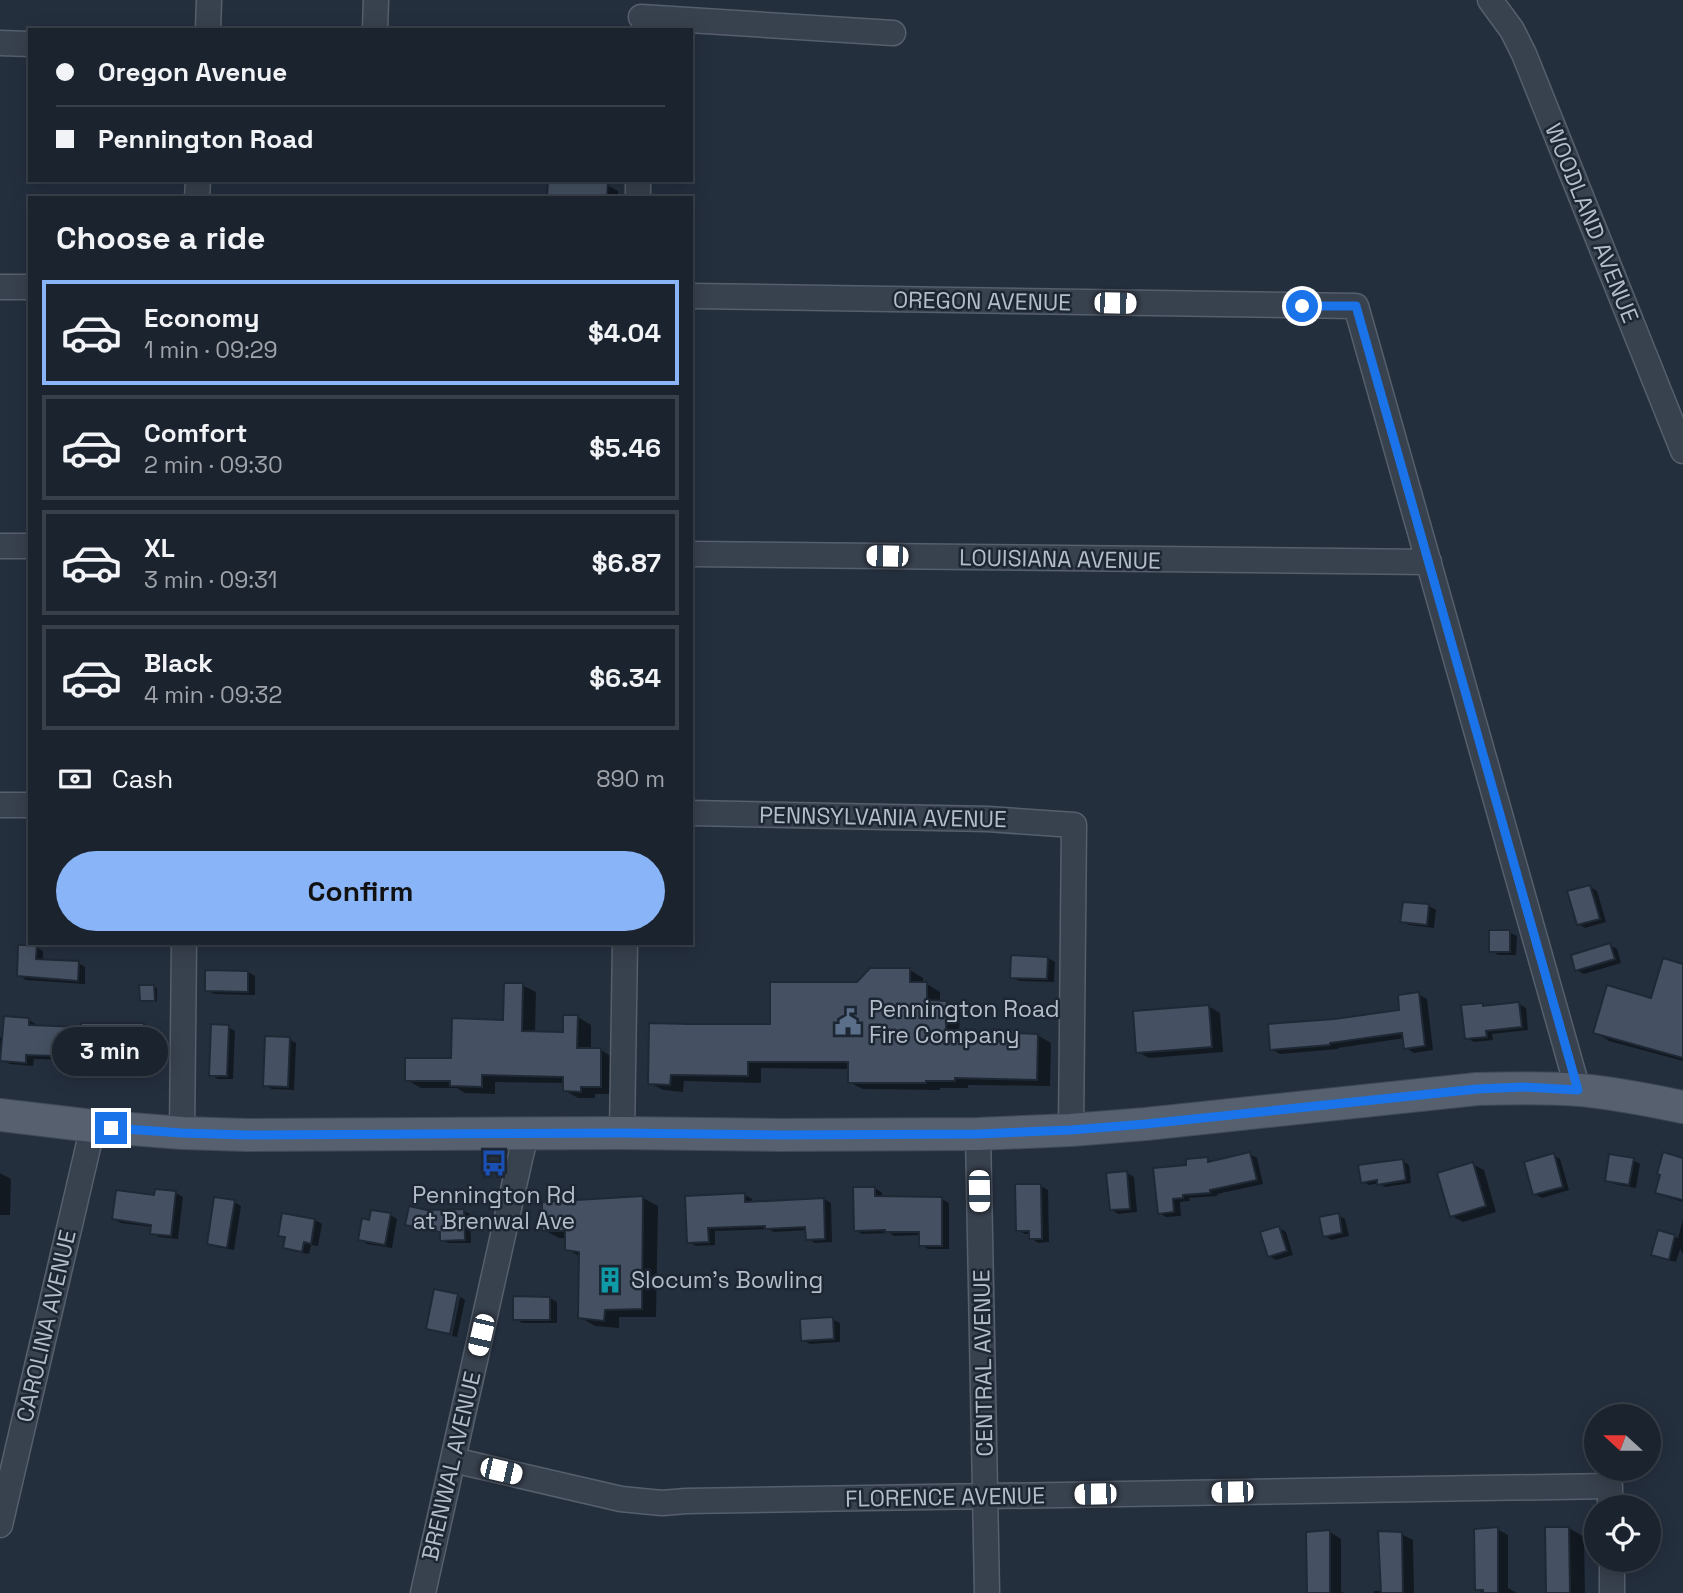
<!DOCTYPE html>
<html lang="en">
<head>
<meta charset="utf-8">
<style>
  :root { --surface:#1b232e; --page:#282f3a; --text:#f1f3f6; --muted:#a0a4aa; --line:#39404a; --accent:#8ab4f8 }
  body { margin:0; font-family:"Space Grotesk",sans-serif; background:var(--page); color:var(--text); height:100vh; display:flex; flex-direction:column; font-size:26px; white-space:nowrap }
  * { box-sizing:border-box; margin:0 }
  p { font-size:23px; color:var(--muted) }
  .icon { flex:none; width:38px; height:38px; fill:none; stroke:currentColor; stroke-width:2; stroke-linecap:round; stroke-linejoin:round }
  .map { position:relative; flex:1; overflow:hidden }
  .panel { position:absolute; left:28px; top:196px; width:665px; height:749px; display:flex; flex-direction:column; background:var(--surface); border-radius:0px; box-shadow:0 4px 18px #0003,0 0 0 2px var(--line) }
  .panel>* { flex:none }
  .guide { position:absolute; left:28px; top:28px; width:665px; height:154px; border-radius:0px; box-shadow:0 4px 18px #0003,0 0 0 2px var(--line); display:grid; align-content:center; height:154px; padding:0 28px; background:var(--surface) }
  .needle { width:46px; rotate:291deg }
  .tools { position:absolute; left:1584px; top:1404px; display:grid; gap:14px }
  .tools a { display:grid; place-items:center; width:77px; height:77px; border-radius:50%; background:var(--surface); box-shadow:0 4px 18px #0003,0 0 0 2px var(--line); font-size:35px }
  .end { position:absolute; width:32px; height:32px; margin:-16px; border:9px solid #1a73e8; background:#fff; box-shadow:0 0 0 4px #fff }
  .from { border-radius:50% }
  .bubble { position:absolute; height:49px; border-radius:24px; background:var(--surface); box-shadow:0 4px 18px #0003,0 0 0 2px var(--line); font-size:23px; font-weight:700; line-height:49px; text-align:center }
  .car { position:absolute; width:21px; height:42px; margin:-21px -10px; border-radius:9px; box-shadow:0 0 5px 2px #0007; background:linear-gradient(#fff 24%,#345 0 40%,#fff 0 76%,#345 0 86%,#fff 0) }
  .guide b { display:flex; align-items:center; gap:24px; height:66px; font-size:26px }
  .guide b+b { border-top:2px solid var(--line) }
  .guide i { width:18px; height:18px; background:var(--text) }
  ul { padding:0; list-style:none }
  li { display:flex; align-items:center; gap:21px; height:105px; margin:0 14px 10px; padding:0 14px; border:4px solid var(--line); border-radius:0px }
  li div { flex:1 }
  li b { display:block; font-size:26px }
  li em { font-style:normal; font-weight:700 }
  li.on { border-color:var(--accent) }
  li>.icon { width:63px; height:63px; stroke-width:1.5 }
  h2 { padding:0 28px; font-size:32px; line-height:84px }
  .pay { display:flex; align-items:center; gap:18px; height:77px; padding:0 28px; font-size:26px }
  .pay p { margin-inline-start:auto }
  .primary-button { display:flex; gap:14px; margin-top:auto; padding:14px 28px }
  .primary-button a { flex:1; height:80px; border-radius:42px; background:var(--accent); color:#111; font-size:28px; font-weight:700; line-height:80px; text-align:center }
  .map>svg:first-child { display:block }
</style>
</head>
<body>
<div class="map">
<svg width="1683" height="1593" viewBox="0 0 1683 1593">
  <rect width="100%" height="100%" fill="#242f3e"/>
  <path fill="#0007" d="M607,185L618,191V198H548Z
    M1590,887L1597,891L1606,922L1585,928L1578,924Z
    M1429,906L1436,910L1434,928L1409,925L1402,921Z
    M1509,932L1517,936L1516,955H1498L1491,951Z
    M1610,945L1617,949L1621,963L1584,974L1577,970Z
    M36,947L43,951V961L78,963L85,967V984L26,980L19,975Z
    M1048,958L1055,962L1054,982L1019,981L1012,977Z
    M1683,966V1061L1609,1041L1595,1032L1652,1000Z
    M910,970L923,978V984H927L940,992V1002H947L960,1010L959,1036L969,1042L1016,1044L1037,1035L1051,1043L1050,1086L968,1085V1088H940V1090L863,1089L849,1082L850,1069L761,1068V1083L684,1081L683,1092L663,1090L650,1083L857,984Z
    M248,972L255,976V995L214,994L207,990Z
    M522,985L536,992L535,1033L565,1034L578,1017L591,1025V1050H601L614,1058V1094H595V1098H578L564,1090V1083L495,1082V1094L465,1093L457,1088H421L407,1080L452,1060L505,1022Z
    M154,987L157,988V1002H144L141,1000Z
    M1418,994L1427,999L1433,1050L1414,1053L1406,1048L1405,1038L1338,1048V1049L1280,1054L1271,1049L1334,1021L1401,1011Z
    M1482,1004L1487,1007L1519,1004L1526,1008L1528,1030L1492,1034L1493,1040L1474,1042L1467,1038Z
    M1208,1006L1220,1013L1223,1052L1149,1058L1138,1052Z
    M29,1020L37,1025L36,1027L83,1028L144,1025L152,1029L150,1073L127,1071L119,1067V1065H91L82,1060L34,1059L33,1066L10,1064L0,1059V1037L4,1038Z
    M228,1027L235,1031L233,1079H218L211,1075Z
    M289,1039L296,1043L294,1090L272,1089L265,1085Z
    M1250,1154L1257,1158L1263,1184L1217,1194V1196L1189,1198L1190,1201L1180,1202L1181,1216L1166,1217L1159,1213L1188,1166L1207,1159L1213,1162Z
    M1553,1155L1560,1159L1569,1190L1542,1198L1535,1194Z
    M1633,1160L1640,1164L1636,1188L1614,1184L1607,1180Z
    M1683,1160V1202L1667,1197L1657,1192Z
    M1403,1161L1409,1165L1411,1183L1385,1187L1379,1183L1369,1185L1363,1182Z
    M1472,1164L1484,1170L1496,1212L1463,1222L1452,1216Z
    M0,1173L11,1179L10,1215H0Z
    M1127,1173L1134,1177L1137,1212L1118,1214L1111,1209Z
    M1041,1186L1048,1190L1049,1242L1038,1243L1031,1238L1030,1234H1025L1018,1230Z
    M875,1188L882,1193V1197L942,1199L949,1203V1249H928L921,1245V1235L894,1236L890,1233L862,1234L855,1230Z
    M157,1190L176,1193L183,1197L178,1239L159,1237L152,1233L153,1227L121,1223L114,1219L156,1197Z
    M745,1195L752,1199V1203L824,1199L831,1203L832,1242L815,1243L808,1239L807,1230L774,1232L768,1229L715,1231V1245L696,1246L689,1242Z
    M643,1198L658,1206L656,1317H619V1328L595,1326L580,1317L581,1257L567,1249V1238H559L544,1230V1204Z
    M234,1202L241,1206L234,1250L216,1247L209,1243Z
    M464,1211L470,1214L471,1243H448L442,1240V1233L413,1227L407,1224L427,1212Z
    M390,1215L397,1219L392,1248L367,1244L360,1239L371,1222Z
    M1338,1215L1345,1219L1349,1236L1331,1240L1324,1235Z
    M1683,1219V1254L1680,1249L1676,1262L1660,1258L1653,1254L1659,1232L1678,1238Z
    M315,1220L322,1224L318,1246L311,1245L309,1254L292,1251L285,1247L286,1239L280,1235Z
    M1279,1228L1286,1232L1293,1255L1276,1260L1269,1256Z
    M460,1297L465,1300L457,1337L452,1336Z
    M550,1298L557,1302V1323H522L515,1319Z
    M832,1319L840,1323V1342L810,1344L803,1340Z
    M1569,1528L1584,1537L1585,1593H1548Z
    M1497,1529L1508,1535V1588L1517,1593H1483L1477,1589Z
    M1330,1532L1341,1539V1591L1344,1593H1310Z
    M1401,1534L1413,1540L1414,1593H1374V1591H1383Z"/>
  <path fill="#455162" stroke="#1f2835" stroke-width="2" d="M548,180L608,183L607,198H547Z
    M1590,885L1600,919L1577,925L1567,891Z
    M1403,902L1429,904L1427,925L1400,922Z
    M1489,930H1510V952H1489Z
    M1610,943L1615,959L1575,971L1571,955Z
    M18,945H37L36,959L79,961L78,981L17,976Z
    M1011,955L1048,957L1047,979L1010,978Z
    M1663,958L1683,964V1058L1593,1033L1607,985L1651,998Z
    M870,968H910V982H927V1000L947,1001L946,1032H956V1041L1014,1042V1033L1038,1034L1037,1080L955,1078V1081H926V1083H848V1062H748V1076L671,1075L670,1085L648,1084L649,1023L689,1024H770V982H857Z
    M205,970L248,971V992L205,991Z
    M504,983H523L522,1031L563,1032V1015H578L577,1048H601V1087H581V1092L563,1091V1077L482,1075V1087L450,1086V1081H405V1058H451L452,1018L503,1020Z
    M139,985H154L155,1001H140Z
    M1419,992L1425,1046L1404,1049L1402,1033L1330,1043V1045L1270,1050L1268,1024L1334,1019L1399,1010L1398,995Z
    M1519,1002L1522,1027L1486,1031L1487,1037L1465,1039L1461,1005L1483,1003V1006Z
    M1209,1005L1212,1047L1136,1053L1133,1011Z
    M4,1016L29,1018V1025L81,1027V1023H144L142,1069L117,1068V1062H81V1057L26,1055V1063L0,1061Z
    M211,1024L229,1025L227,1076H209Z
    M265,1036L290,1037L288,1087L263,1086Z
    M1250,1152L1257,1180L1210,1190V1193L1183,1195V1198L1173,1199L1174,1212L1158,1214L1153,1168L1186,1165V1159L1208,1157V1162Z
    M1663,1152L1683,1158V1200L1655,1193L1660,1175L1657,1174Z
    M1554,1153L1563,1187L1533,1195L1524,1162Z
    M1609,1154L1634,1158L1629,1185L1605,1181Z
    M1403,1159L1406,1180L1377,1185V1180L1361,1183L1358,1165Z
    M1473,1162L1486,1206L1450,1217L1437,1173Z
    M1127,1171L1130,1209L1110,1210L1106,1173Z
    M1015,1184H1041L1042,1239H1029V1231H1016Z
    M853,1187H875V1196L942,1197V1246H919V1232H885V1230L854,1231Z
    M155,1189L176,1191L171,1236L150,1234L151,1225L112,1219L116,1190L154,1195Z
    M745,1193V1202L824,1198L825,1239L806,1240L805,1227L765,1229V1226L708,1228L709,1242L687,1243L685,1196Z
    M643,1196L642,1309L605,1310L604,1321L578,1318L579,1252L565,1250V1231H542V1202Z
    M214,1197L235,1200L227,1248L207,1244Z
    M409,1206L427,1210L464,1209L465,1240L440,1241V1232L405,1225Z
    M371,1210L391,1213L385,1245L358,1240L362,1218L369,1220Z
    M282,1213L315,1219L311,1244L304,1242L302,1252L283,1248L285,1237L278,1236Z
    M1339,1213L1342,1233L1323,1237L1319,1217Z
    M1279,1226L1287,1251L1268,1257L1260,1232Z
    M1658,1230L1675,1235L1669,1260L1651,1255Z
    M434,1289L458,1294L450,1334L426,1329Z
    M513,1296L550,1297V1320H513Z
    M833,1317L834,1339L801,1341L800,1319Z
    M1498,1527V1593H1483V1590H1475L1474,1529Z
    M1545,1527H1569L1570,1593H1546Z
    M1330,1530V1593H1307L1306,1532Z
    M1378,1531L1402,1532L1403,1593H1381Z"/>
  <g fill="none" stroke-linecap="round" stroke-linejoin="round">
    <g stroke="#565f6c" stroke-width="27">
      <path id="minor" d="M1490,0L1512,30L1524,54L1683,451
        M641,17L893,33
        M208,30L209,0
        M375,30L376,0
        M0,43L30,44
        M197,198L198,180
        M638,198V180
        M0,287H30
        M691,296L1356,306L1578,1090
        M0,546H30
        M691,554L1429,562
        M0,805H30
        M691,813L988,819L1074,825L1071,1130
        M182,1133L184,943
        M622,1133L625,943
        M978,1134L987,1593
        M453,1460L621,1499L662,1503L686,1501L1610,1486V1507
        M0,1525L93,1126
        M1612,1559V1593
        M423,1593L520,1159L526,1135"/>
    </g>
    <g stroke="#414a57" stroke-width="34">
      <path id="major" d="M0,1115L93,1126L182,1133L246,1135L622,1133L779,1135L978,1134L1071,1130L1146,1124L1477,1089C1511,1088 1546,1087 1581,1090C1615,1093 1649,1100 1683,1107"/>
    </g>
    <use href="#minor" stroke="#38414e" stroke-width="24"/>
    <use href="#major" stroke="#56606e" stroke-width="32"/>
  </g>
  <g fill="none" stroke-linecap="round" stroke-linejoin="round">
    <path stroke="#1a73e8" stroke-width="9" d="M111,1128L182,1133L246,1135L622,1133L779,1135L978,1134L1071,1130L1146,1124L1477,1089L1523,1087L1578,1090L1356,306H1302"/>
  </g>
  <defs>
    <g id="civic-bare" transform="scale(2.1)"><path d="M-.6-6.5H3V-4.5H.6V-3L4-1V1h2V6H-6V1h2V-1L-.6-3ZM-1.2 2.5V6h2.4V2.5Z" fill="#5c6f8a" stroke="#1d2633" stroke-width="2.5" paint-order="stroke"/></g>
    <g id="bus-bare" transform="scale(2.1)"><path d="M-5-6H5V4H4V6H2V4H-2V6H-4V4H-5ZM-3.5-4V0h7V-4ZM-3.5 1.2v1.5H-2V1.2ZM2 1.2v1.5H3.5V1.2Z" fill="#1a4fb4" stroke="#1d2633" stroke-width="2.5" paint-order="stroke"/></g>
    <g id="building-bare" transform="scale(2.1)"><path d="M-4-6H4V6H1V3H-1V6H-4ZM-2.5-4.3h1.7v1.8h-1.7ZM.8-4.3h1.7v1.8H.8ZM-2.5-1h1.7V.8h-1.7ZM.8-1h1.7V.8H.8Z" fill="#0f9aa8" stroke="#1d2633" stroke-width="2.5" paint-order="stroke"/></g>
  </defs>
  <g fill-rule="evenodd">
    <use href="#civic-bare" x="848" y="1022"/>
    <use href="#bus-bare" x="494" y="1163"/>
    <use href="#building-bare" x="610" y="1280"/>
  </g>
  <g text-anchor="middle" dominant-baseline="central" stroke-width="5" stroke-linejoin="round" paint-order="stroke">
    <g font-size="23" fill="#b4bcc9" stroke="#1d2633">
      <text transform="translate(1592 223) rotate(68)">WOODLAND AVENUE</text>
      <text transform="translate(982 301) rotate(1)">OREGON AVENUE</text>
      <text transform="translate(1060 559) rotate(1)">LOUISIANA AVENUE</text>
      <text transform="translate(883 817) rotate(1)">PENNSYLVANIA AVENUE</text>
      <text transform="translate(46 1326) rotate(-77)">CAROLINA AVENUE</text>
      <text transform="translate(983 1363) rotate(-91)">CENTRAL AVENUE</text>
      <text transform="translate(451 1466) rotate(-77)">BRENWAL AVENUE</text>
      <text transform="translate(945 1497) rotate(-1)">FLORENCE AVENUE</text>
    </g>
    <g font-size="23" fill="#b4bcc9" stroke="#1d2633" text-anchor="start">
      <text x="869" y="1009">Pennington Road<tspan x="869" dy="26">Fire Company</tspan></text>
      <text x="494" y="1195" text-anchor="middle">Pennington Rd<tspan x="494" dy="26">at Brenwal Ave</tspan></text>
      <text x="631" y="1280">Slocum's Bowling</text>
    </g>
  </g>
</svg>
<div class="tools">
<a><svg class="needle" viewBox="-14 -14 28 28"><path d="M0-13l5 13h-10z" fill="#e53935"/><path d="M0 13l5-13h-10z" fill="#a0a4aa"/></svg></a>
<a><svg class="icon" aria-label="locate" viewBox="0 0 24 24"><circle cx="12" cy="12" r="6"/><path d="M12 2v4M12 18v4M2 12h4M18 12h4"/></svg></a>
</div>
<i class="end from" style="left:1302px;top:306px"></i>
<i class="end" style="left:111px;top:1128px"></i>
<div class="bubble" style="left:52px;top:1027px;width:116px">3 min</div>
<i class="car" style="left:1115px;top:303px;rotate:91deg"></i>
<i class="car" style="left:887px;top:556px;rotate:271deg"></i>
<i class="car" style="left:979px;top:1191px;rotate:179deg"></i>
<i class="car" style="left:481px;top:1335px;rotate:193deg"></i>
<i class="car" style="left:501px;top:1471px;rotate:103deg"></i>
<i class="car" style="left:1232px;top:1492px;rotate:269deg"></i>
<i class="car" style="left:1095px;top:1494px;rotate:269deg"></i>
<div class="guide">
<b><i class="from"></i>Oregon Avenue</b>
<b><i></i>Pennington Road</b>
</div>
<section class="panel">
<h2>Choose a ride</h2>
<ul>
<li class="on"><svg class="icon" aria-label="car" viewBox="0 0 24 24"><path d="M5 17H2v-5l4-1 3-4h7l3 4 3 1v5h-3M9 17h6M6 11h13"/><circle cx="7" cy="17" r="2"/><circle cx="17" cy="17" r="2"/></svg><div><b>Economy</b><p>1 min · 09:29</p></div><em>$4.04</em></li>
<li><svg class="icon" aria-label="car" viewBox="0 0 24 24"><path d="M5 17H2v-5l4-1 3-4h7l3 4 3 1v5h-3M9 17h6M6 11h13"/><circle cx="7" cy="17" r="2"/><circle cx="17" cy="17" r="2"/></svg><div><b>Comfort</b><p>2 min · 09:30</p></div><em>$5.46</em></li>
<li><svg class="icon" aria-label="car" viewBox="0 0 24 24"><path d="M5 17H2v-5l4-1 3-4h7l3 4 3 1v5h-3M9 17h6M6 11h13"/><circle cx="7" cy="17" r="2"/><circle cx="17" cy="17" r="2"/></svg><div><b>XL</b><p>3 min · 09:31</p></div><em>$6.87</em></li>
<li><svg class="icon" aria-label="car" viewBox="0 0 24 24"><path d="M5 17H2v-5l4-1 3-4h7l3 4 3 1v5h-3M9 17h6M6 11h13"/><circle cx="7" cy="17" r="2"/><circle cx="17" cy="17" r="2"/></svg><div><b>Black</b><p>4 min · 09:32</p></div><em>$6.34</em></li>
</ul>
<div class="pay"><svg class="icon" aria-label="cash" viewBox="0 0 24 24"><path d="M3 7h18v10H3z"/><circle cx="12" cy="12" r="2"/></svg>Cash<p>890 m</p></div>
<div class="primary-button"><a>Confirm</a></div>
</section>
</div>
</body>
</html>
